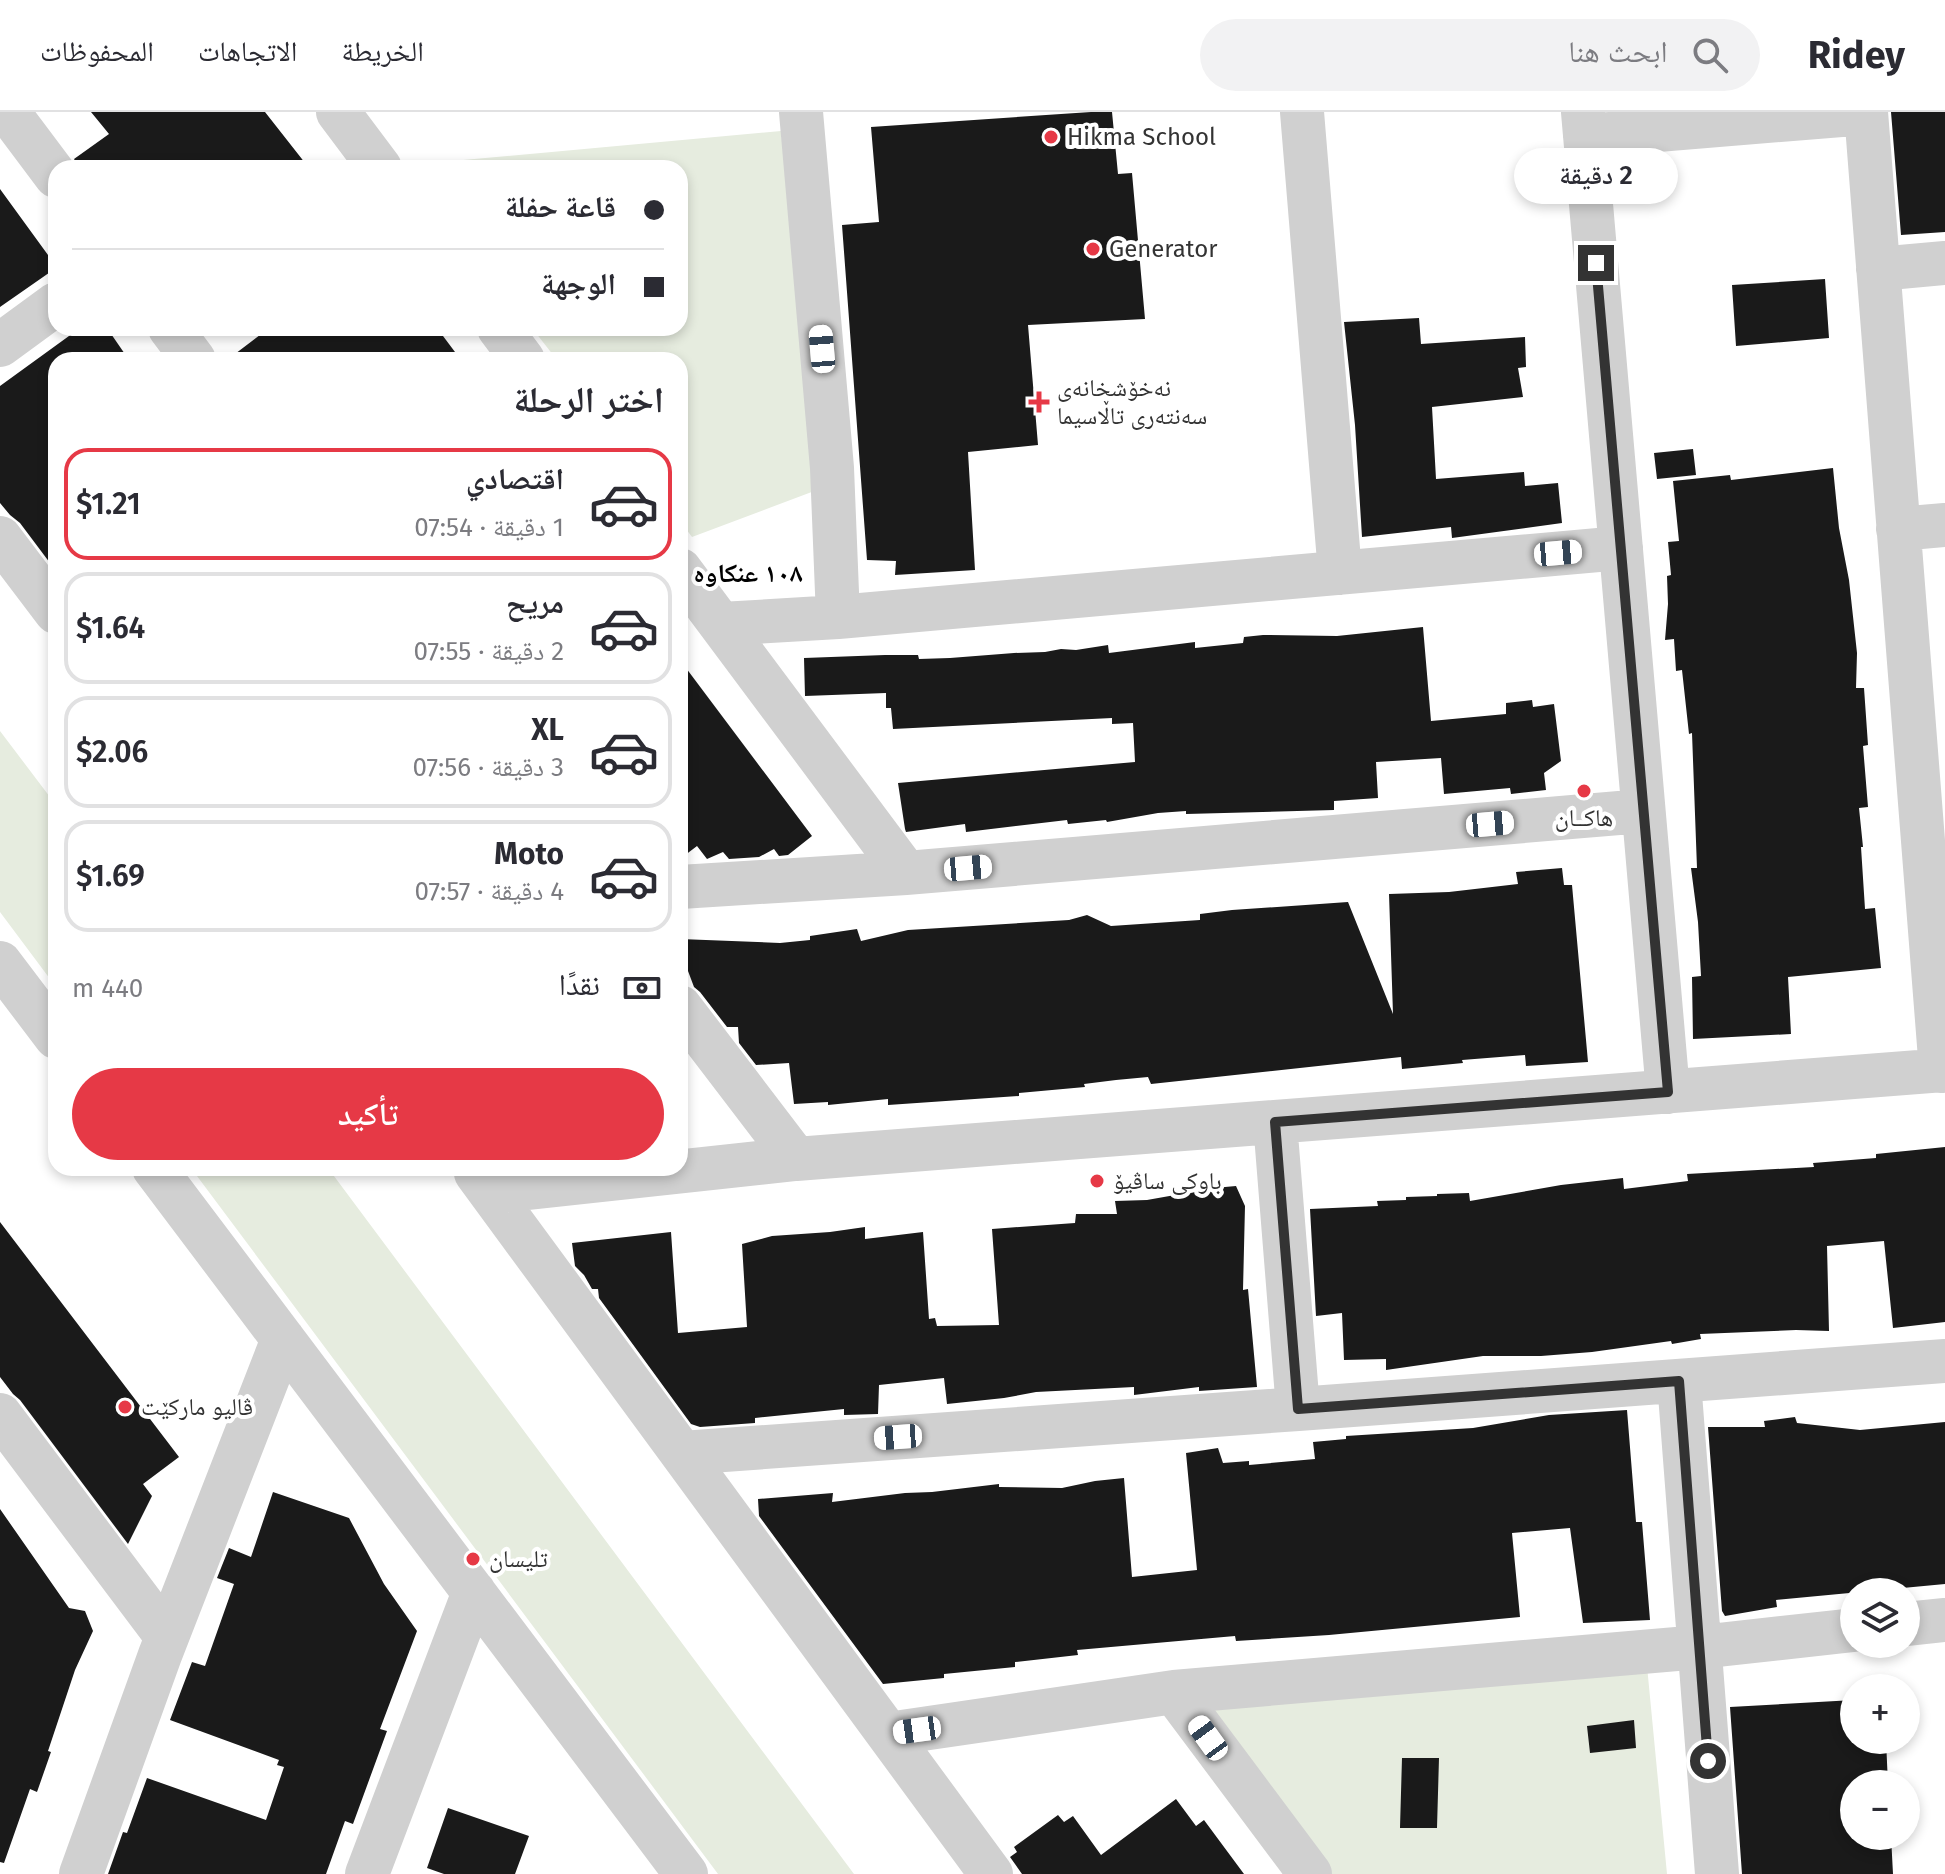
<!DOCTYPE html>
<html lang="ar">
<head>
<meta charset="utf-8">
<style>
  :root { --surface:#fff; --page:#f2f2f3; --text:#2b2b33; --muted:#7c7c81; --line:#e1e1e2; --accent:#e63946 }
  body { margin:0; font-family:"Fira Sans","Noto Naskh Arabic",sans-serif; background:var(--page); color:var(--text); direction:rtl; height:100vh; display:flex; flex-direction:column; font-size:30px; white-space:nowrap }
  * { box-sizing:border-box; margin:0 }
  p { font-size:26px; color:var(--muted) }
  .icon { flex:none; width:44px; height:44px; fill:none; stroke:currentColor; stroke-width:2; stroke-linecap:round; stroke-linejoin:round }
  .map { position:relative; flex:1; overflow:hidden; direction:ltr }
  .drawer { position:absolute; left:48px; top:240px; width:640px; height:824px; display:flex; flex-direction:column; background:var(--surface); border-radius:24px; box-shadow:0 4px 12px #0003; direction:rtl }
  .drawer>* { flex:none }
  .banner { position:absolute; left:48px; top:48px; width:640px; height:176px; border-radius:24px; box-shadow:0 4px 12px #0003; direction:rtl; display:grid; align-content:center; height:176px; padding:0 24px; background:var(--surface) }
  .fabs { position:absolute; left:1840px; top:1466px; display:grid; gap:16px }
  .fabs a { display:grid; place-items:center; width:80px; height:80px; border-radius:50%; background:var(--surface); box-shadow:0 4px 12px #0003; font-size:40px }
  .end { position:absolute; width:36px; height:36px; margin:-18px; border:10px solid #333; background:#fff; box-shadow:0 0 0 4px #fff }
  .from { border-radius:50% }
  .bubble { position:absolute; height:56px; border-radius:28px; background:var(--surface); box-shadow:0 4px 12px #0003; font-size:26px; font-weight:600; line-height:56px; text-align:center; direction:rtl }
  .car { position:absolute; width:24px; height:48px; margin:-24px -12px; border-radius:10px; box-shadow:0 0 6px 2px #0007; background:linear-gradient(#fff 24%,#345 0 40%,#fff 0 76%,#345 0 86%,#fff 0) }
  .banner b { display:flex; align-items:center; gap:28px; height:76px; font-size:30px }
  .banner b+b { border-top:2px solid var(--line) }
  .banner i { width:20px; height:20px; background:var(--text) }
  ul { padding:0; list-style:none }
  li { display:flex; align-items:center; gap:24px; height:112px; margin:0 16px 12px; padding:0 8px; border:4px solid var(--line); border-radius:24px }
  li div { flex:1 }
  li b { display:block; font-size:30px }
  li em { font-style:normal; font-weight:600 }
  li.current { border-color:var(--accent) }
  li>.icon { width:72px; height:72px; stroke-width:1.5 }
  h2 { padding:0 24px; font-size:36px; line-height:96px }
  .pay { display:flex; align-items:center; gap:20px; height:88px; padding:0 24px; font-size:30px }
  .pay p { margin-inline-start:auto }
  .button { display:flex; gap:16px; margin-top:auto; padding:16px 24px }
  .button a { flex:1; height:92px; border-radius:48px; background:var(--accent); color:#fff; font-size:32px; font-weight:600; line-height:92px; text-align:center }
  header { display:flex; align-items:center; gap:48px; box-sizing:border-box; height:112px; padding:0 40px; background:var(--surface); border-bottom:2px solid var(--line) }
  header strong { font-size:38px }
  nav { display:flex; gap:44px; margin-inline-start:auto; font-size:28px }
  .search { width:560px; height:72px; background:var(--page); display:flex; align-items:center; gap:20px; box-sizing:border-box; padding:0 28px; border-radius:44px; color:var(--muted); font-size:30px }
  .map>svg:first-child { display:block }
</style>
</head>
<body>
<header>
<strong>Ridey</strong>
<div class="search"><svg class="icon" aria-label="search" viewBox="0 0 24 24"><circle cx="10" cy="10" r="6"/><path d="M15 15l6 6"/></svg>ابحث هنا</div>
<nav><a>الخريطة</a><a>الاتجاهات</a><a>المحفوظات</a></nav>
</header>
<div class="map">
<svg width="1945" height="1762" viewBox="0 0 1945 1762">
  <rect width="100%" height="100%" fill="#fff"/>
  <path fill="#e6ecdf" d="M781,19L817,378L692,425L680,409V248H557L532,216H680V56H410L408,53Z
    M0,619L56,693V875L0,800Z
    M191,1056H328L854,1762H718Z
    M1647,1554L1667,1762H1330L1208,1594Z"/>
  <path fill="#1a1a1a" d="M91,0H265L309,56H79L74,47L109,22Z
    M1091,0H1112L1118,62L1132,61L1145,207L1028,213L1038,333L968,340L975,458L895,463L896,449L867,448L842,113L879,110L871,15Z
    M1891,0H1945V120L1901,123Z
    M0,77L56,154V156L0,195Z
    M1825,167L1829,226L1736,234L1732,173Z
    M1419,206L1421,232L1525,225L1526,255L1518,256L1523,285L1432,295L1436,367L1524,360L1525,374L1558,371L1562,411L1452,426L1451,415L1362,425L1355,313L1344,210Z
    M80,216H107L129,248H56V459L20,411L10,403L0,391V274Z
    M269,216H437L461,248H227Z
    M1693,337L1696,363L1657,367L1654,341Z
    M1833,356L1839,416L1849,468L1857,541L1856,576H1864L1868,633L1863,634L1868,695L1859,696L1863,735H1861L1865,797L1875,796L1881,856L1788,865L1791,922L1693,927L1692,865L1701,864L1698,810L1691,756H1697L1692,621L1689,622L1682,558L1676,559L1674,527L1665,528L1668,492L1667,464L1671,463L1668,430L1679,429L1673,369L1730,363L1731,368Z
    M1423,515L1431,609L1506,602V591L1532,588L1533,595L1554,592L1561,649L1544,661L1546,678L1511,682L1510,676L1444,682L1441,646L1376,650L1378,686L1334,689V698L1186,702V699L1158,701L1107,710L1106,708L1068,712L1067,708L966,720L965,712L906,720L905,717L898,671L1135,650L1133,611L1112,612V606L893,617L891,596H886V581L805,584L804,546L885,543H918L919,547L950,546L1014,541L1045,540L1061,537L1076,538L1108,533L1109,541L1195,530V536L1243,531L1244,525L1263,523L1337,524Z
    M680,548L812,724L788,743L779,744L774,737L759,745L729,747L723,740L707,747L697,734L680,747Z
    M1562,756L1564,773H1572L1588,950L1526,954L1525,943L1462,948L1463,951L1402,957L1401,945L1151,972L1148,965L1116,968L1084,972L1085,975L1019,981V984L888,993V987L828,993V990L794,992L789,951L756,953L739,931L738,915H727L700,880L694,875L688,859H680V827L780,831L810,828V824L857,817L861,829L908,818L1069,808L1087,803L1111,814L1200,808V802L1232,798L1348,790L1393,902L1389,782L1449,780L1518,772L1516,760Z
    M1945,1035V1210L1893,1216L1884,1129L1827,1134L1829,1219L1796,1218L1700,1222L1701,1227L1672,1232L1671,1229L1592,1240L1541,1244H1483L1386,1258V1247L1344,1248L1342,1201L1316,1204L1310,1097L1378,1094L1377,1089L1406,1088V1085L1437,1084V1082L1469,1081L1470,1089L1561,1073L1623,1066L1624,1077L1688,1069L1687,1062L1814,1055L1813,1051L1876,1046V1042Z
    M1236,1074L1245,1094L1243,1178L1248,1177L1257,1275L1199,1279V1275L1134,1283V1275L1036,1280L1004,1286L947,1292L944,1266L879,1273L878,1302L844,1303V1297L755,1306V1311L700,1315L691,1312L599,1186L598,1177H592L584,1163L575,1154L572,1131L671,1120L678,1221L747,1215L742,1132L772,1124L830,1120L865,1115V1127L923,1120L929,1207L935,1206L937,1214L999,1213L992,1117L1075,1111L1076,1102H1117L1115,1089L1147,1088L1192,1080V1078Z
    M0,1110L179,1345L143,1372L152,1384L128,1432L20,1288L13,1282L0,1265Z
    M1627,1298L1636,1410H1642L1650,1508L1583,1511L1570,1416L1512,1421L1520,1505L1329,1523L1236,1529L1235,1524L1077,1538L1078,1543L1015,1550V1555L944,1562V1566L883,1572L759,1404L758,1387L833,1381L832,1390L905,1381L932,1380L999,1372V1375L1062,1376L1095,1369L1124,1366L1132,1465L1197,1458L1186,1341L1218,1336L1223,1351L1249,1349V1353L1315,1347L1313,1330L1346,1327V1324L1473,1316L1549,1303Z
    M1795,1305L1797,1311L1860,1318L1945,1310V1472L1776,1488L1777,1495L1725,1504L1722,1499L1708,1315H1765L1764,1309Z
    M273,1380L349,1406L384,1472L417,1519L380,1617L387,1619L353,1712L345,1709L326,1762H108L123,1720L127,1721L147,1666L266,1708L284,1655L277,1653L279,1648L170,1608L192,1550L205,1554L234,1472L217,1466L229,1436L251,1445Z
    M0,1397L69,1496L85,1499L93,1519L75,1558L48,1639L51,1640L37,1680L30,1677L4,1751L0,1750Z
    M1854,1588V1628H1886L1888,1672H1854V1724H1891L1893,1762H1742L1730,1595Z
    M1634,1608L1636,1636L1590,1641L1587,1614Z
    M1402,1646H1439L1437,1716H1400Z
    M1176,1687L1196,1714L1204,1708L1244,1762H1022L1010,1745L1017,1740L1014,1735L1058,1703L1064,1710L1073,1704L1101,1743Z
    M448,1696L529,1724L515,1762H444L427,1756Z"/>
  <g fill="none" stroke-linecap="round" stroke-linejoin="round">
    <path stroke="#d0d0d0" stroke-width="44" d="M8,0L56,64
      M338,0L380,56
      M801,0L832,356L838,505
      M1302,0L1340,461
      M1583,0L1668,980
      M1866,0L1941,959
      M1585,24L1866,1
      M1878,157L1945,151
      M170,216L194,248
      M499,216L523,248
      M0,233L56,192
      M1898,417L1945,413
      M0,426L56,500
      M680,458L906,761
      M721,512L838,505L1621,436
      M680,775L906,761L1643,699
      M0,851L56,925
      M680,895L796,1047
      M1275,1010L1298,1297
      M154,1056L686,1762
      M476,1061L991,1762
      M490,1080L796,1047L1945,958
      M1679,1269L1717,1762
      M0,1303L167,1525
      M682,1341L1298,1297L1945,1249
      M1906,1512L1945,1508
      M1174,1580L1310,1762
      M888,1622L1174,1580L1700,1535L1854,1518
      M81,1762L160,1543L283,1227
      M367,1762L474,1480"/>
  </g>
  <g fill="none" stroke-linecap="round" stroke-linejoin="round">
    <path stroke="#333" stroke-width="10" d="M1596,151L1668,980L1275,1010L1298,1297L1679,1269L1708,1649"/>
  </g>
  <g fill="#e63946" stroke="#fff" stroke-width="3">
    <circle cx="1051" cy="25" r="8"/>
    <circle cx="1093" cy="137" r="8"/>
    <path d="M1035 278h8v8h8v8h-8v8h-8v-8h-8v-8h8z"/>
    <circle cx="1584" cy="679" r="8"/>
    <circle cx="1097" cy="1069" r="8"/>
    <circle cx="125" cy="1295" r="8"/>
    <circle cx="473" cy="1447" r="8"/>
  </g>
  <g text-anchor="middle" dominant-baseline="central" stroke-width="8" stroke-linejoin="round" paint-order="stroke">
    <g font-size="24" fill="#333" stroke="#fff" text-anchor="start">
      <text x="1067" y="25">Hikma School</text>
      <text x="1109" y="137">Generator</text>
      <text x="1057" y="276">نەخۆشخانەی<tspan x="1057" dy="28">سەنتەری تاڵاسیما</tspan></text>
      <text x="1584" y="706" text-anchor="middle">هاكــان</text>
      <text x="1113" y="1069">باوکی ساڤیۆ</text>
      <text x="141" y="1295">ڤالیو مارکێت</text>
      <text x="489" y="1447">تليسان</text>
    </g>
    <g font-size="26" font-weight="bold" fill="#000" stroke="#fff">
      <text x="748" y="461">١٠٨ عنکاوە</text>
    </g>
  </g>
</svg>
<div class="fabs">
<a><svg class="icon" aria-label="layers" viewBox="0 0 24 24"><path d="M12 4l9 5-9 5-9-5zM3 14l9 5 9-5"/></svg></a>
<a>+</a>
<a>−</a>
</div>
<i class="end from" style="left:1708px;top:1649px"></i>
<i class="end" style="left:1596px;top:151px"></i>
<div class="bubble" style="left:1514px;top:36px;width:164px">2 دقيقة</div>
<i class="car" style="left:822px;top:237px;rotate:355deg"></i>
<i class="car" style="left:1558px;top:441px;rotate:85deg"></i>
<i class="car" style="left:1490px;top:712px;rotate:85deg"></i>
<i class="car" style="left:968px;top:756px;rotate:85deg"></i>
<i class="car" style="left:898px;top:1325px;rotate:266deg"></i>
<i class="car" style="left:917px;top:1618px;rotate:262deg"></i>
<i class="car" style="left:1208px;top:1626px;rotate:324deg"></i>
<div class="banner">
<b><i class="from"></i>قاعة حفلة</b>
<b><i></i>الوجهة</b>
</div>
<section class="drawer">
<h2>اختر الرحلة</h2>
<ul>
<li class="current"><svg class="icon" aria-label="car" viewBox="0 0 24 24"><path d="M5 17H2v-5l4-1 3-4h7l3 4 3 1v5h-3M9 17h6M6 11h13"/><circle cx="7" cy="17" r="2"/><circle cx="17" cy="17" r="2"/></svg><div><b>اقتصادي</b><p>1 دقيقة · 07:54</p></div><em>$1.21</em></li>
<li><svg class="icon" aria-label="car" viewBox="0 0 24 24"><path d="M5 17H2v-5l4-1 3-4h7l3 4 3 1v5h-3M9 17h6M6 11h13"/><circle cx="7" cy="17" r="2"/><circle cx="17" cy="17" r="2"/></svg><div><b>مريح</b><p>2 دقيقة · 07:55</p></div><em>$1.64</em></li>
<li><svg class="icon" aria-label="car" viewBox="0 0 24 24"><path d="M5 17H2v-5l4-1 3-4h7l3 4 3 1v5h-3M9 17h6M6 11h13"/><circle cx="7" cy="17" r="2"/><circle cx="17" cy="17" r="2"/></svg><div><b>XL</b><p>3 دقيقة · 07:56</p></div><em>$2.06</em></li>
<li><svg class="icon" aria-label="car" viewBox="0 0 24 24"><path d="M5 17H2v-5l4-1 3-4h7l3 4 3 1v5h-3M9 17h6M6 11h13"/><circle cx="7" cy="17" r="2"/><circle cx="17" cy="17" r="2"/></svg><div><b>Moto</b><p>4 دقيقة · 07:57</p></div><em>$1.69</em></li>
</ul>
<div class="pay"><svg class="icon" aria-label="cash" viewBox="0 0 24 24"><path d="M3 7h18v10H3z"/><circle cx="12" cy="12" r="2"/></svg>نقدًا<p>440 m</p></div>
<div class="button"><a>تأكيد</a></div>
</section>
</div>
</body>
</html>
